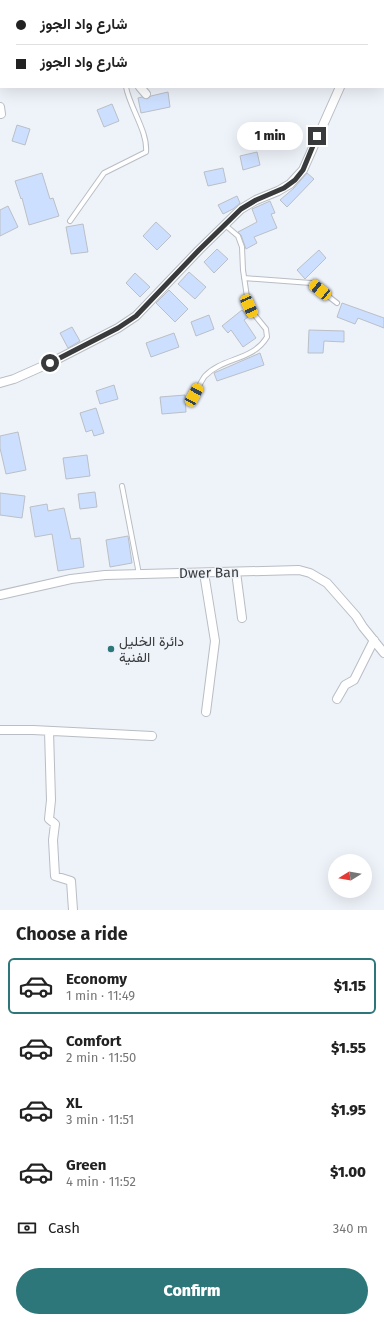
<!DOCTYPE html>
<html lang="en">
<head>
<meta charset="utf-8">
<style>
  :root { --surface:#fff; --page:#f2f2f2; --text:#222; --muted:#767676; --line:#e0e0e0; --accent:#2d777a }
  body { margin:0; font-family:"Fira Sans",Vazirmatn,sans-serif; background:var(--page); color:var(--text); height:100vh; display:flex; flex-direction:column; font-size:15px; white-space:nowrap }
  * { box-sizing:border-box; margin:0 }
  p { font-size:13px; color:var(--muted) }
  .icon { flex:none; width:22px; height:22px; fill:none; stroke:currentColor; stroke-width:2; stroke-linecap:round; stroke-linejoin:round }
  .map { position:relative; height:910px; overflow:hidden }
  .side { display:flex; flex-direction:column; background:var(--surface); flex:1 }
  .side>* { flex:none }
  .hud { position:absolute; left:0px; top:0px; width:384px; height:88px; box-shadow:0 4px 16px #0002; display:grid; align-content:center; height:88px; padding:0 16px; background:var(--surface) }
  .needle { width:26px; rotate:259deg }
  .controls { position:absolute; left:328px; top:854px; display:grid; gap:8px }
  .controls a { display:grid; place-items:center; width:44px; height:44px; border-radius:50%; background:var(--surface); box-shadow:0 4px 16px #0002; font-size:20px }
  .end { position:absolute; width:18px; height:18px; margin:-9px; border:5px solid #383a3c; background:#fff; box-shadow:0 0 0 2px #fff }
  .from { border-radius:50% }
  .bubble { position:absolute; height:28px; border-radius:14px; background:var(--surface); box-shadow:0 4px 16px #0002; font-size:13px; font-weight:800; line-height:28px; text-align:center }
  .car { position:absolute; width:12px; height:24px; margin:-12px -6px; border-radius:5px; box-shadow:0 0 3px 1px #0007; background:linear-gradient(#f5c518 24%,#345 0 40%,#f5c518 0 76%,#345 0 86%,#f5c518 0) }
  .hud b { display:flex; align-items:center; gap:14px; height:38px; font-size:15px }
  .hud b+b { border-top:1px solid var(--line) }
  .hud i { width:10px; height:10px; background:var(--text) }
  ul { padding:0; list-style:none }
  li { display:flex; align-items:center; gap:12px; height:56px; margin:0 8px 6px; padding:0 8px; border:2px solid transparent; border-radius:6px }
  li div { flex:1 }
  li b { display:block; font-size:15px }
  li em { font-style:normal; font-weight:800 }
  li.on { border-color:var(--accent) }
  li>.icon { width:36px; height:36px; stroke-width:1.5 }
  h2 { padding:0 16px; font-size:18px; line-height:48px }
  .pay { display:flex; align-items:center; gap:10px; height:44px; padding:0 16px; font-size:15px }
  .pay p { margin-inline-start:auto }
  .primary-button { display:flex; gap:8px; margin-top:auto; padding:8px 16px }
  .primary-button a { flex:1; height:46px; border-radius:24px; background:var(--accent); color:#fff; font-size:16px; font-weight:800; line-height:46px; text-align:center }
  .map>svg:first-child { display:block }
</style>
</head>
<body>
<div class="map">
<svg width="384" height="910" viewBox="0 0 384 910">
  <rect width="100%" height="100%" fill="#eef2f9"/>
  <path fill="#cddffe" stroke="#bbbfc6" d="M168,92L170,107L141,113L138,98L142,97L147,99L151,96Z
    M112,104L119,121L104,127L97,110Z
    M17,125L30,129L25,145L12,141Z
    M257,152L260,165L243,170L240,156Z
    M223,168L226,182L208,186L204,172Z
    M42,173L50,199L53,198L59,216L29,225L22,198L21,199L15,181Z
    M307,173L314,179L287,207L280,200L294,188Z
    M237,196L240,203L233,209L223,214L218,205Z
    M270,201L275,213L271,214L277,228L254,237L257,243L246,249L241,235L238,232L257,222L252,209Z
    M8,206L18,227L0,236V210Z
    M156,222L171,236L157,250L143,236Z
    M83,224L88,252L71,254L66,227Z
    M217,249L228,259L214,273L204,262Z
    M319,250L326,258L305,279L297,270Z
    M189,272L206,287L195,299L178,284Z
    M135,273L150,287L140,297L126,283Z
    M169,290L188,309L175,322L156,303Z
    M342,303L384,318V328L358,318L355,324L337,317Z
    M242,310L248,317L244,320L256,338L243,347L231,330L228,333L222,326Z
    M209,315L214,329L196,336L191,322Z
    M72,327L80,341L68,348L60,333Z
    M309,330L344,331V342L324,341L323,353H308Z
    M174,333L179,347L151,357L146,343Z
    M260,353L264,365L217,381L214,373Z
    M114,385L118,399L100,404L96,391Z
    M185,395L186,412L162,414L160,397Z
    M96,408L104,433L94,436L92,430L86,432L80,413Z
    M18,432L26,470L6,474L0,448V436Z
    M87,455L90,476L66,479L63,458Z
    M95,492L97,507L80,509L78,494Z
    M0,493L25,496L22,518L0,515Z
    M47,504L48,511L64,508L71,539L80,538L84,567L58,571L52,534L35,537L30,507Z
    M128,536L132,563L110,567L106,540Z"/>
  <g fill="none" stroke-linecap="round" stroke-linejoin="round">
    <g stroke="#b9bdc4" stroke-width="6">
      <path id="service" d="M70,221L104,173L146,152C148,132 130,108 126,87
        M244,278L311,283L337,303
        M194,395C198,389 201,381 205,376C223,357 253,361 267,337L266,329L253,313L247,297L243,270L242,247L238,236L225,225
        M122,486L139,574"/>
    </g>
    <g stroke="#b9bdc4" stroke-width="10">
      <path id="minor" d="M67,0L70,1
        M50,1L53,0
        M113,1L114,0
        M364,1V0
        M0,2H1
        M140,87L146,94
        M0,107L1,114
        M0,383L14,379L50,363L118,328L136,316L199,250L241,209L256,200L278,191L290,184L303,170L340,87
        M236,572L242,618
        M204,573L215,641L206,712
        M0,595L71,579L105,575L299,570L310,573L327,583L356,616L363,627L384,653
        M337,699L345,685L354,680L374,640
        M0,730H33L152,736
        M49,731L51,800L49,819L55,824L53,840L55,876L71,881L73,910"/>
    </g>
    <use href="#service" stroke="#fff" stroke-width="4"/>
    <use href="#minor" stroke="#fff" stroke-width="8"/>
  </g>
  <g fill="none" stroke-linecap="round" stroke-linejoin="round">
    <path stroke="#383a3c" stroke-width="5" d="M50,363L118,328L136,316L199,250L241,209L256,200L284,188L295,180L303,170L317,136"/>
  </g>
  <circle fill="#2d777a" stroke="#eef2f9" stroke-width="1.5" cx="111" cy="649" r="4"/>
  <g text-anchor="middle" dominant-baseline="central" stroke-width="3" stroke-linejoin="round" paint-order="stroke">
    <g font-size="14" fill="#383a3c" stroke="#eef2f9">
      <text transform="translate(209 573) rotate(-1)">Dwer Ban</text>
    </g>
    <g font-size="14" fill="#383a3c" stroke="#eef2f9" text-anchor="start">
      <text x="119" y="641">دائرة الخليل<tspan x="119" dy="16">الفنية</tspan></text>
    </g>
  </g>
</svg>
<div class="controls">
<a><svg class="needle" viewBox="-14 -14 28 28"><path d="M0-13l5 13h-10z" fill="#e53935"/><path d="M0 13l5-13h-10z" fill="#767676"/></svg></a>
</div>
<i class="end from" style="left:50px;top:363px"></i>
<i class="end" style="left:317px;top:136px"></i>
<div class="bubble" style="left:237px;top:122px;width:66px">1 min</div>
<i class="car" style="left:320px;top:290px;rotate:309deg"></i>
<i class="car" style="left:249px;top:306px;rotate:156deg"></i>
<i class="car" style="left:194px;top:395px;rotate:29deg"></i>
<div class="hud">
<b><i class="from"></i>شارع واد الجوز</b>
<b><i></i>شارع واد الجوز</b>
</div>
</div>
<section class="side">
<h2>Choose a ride</h2>
<ul>
<li class="on"><svg class="icon" aria-label="car" viewBox="0 0 24 24"><path d="M5 17H2v-5l4-1 3-4h7l3 4 3 1v5h-3M9 17h6M6 11h13"/><circle cx="7" cy="17" r="2"/><circle cx="17" cy="17" r="2"/></svg><div><b>Economy</b><p>1 min · 11:49</p></div><em>$1.15</em></li>
<li><svg class="icon" aria-label="car" viewBox="0 0 24 24"><path d="M5 17H2v-5l4-1 3-4h7l3 4 3 1v5h-3M9 17h6M6 11h13"/><circle cx="7" cy="17" r="2"/><circle cx="17" cy="17" r="2"/></svg><div><b>Comfort</b><p>2 min · 11:50</p></div><em>$1.55</em></li>
<li><svg class="icon" aria-label="car" viewBox="0 0 24 24"><path d="M5 17H2v-5l4-1 3-4h7l3 4 3 1v5h-3M9 17h6M6 11h13"/><circle cx="7" cy="17" r="2"/><circle cx="17" cy="17" r="2"/></svg><div><b>XL</b><p>3 min · 11:51</p></div><em>$1.95</em></li>
<li><svg class="icon" aria-label="car" viewBox="0 0 24 24"><path d="M5 17H2v-5l4-1 3-4h7l3 4 3 1v5h-3M9 17h6M6 11h13"/><circle cx="7" cy="17" r="2"/><circle cx="17" cy="17" r="2"/></svg><div><b>Green</b><p>4 min · 11:52</p></div><em>$1.00</em></li>
</ul>
<div class="pay"><svg class="icon" aria-label="cash" viewBox="0 0 24 24"><path d="M3 7h18v10H3z"/><circle cx="12" cy="12" r="2"/></svg>Cash<p>340 m</p></div>
<div class="primary-button"><a>Confirm</a></div>
</section>
</body>
</html>
